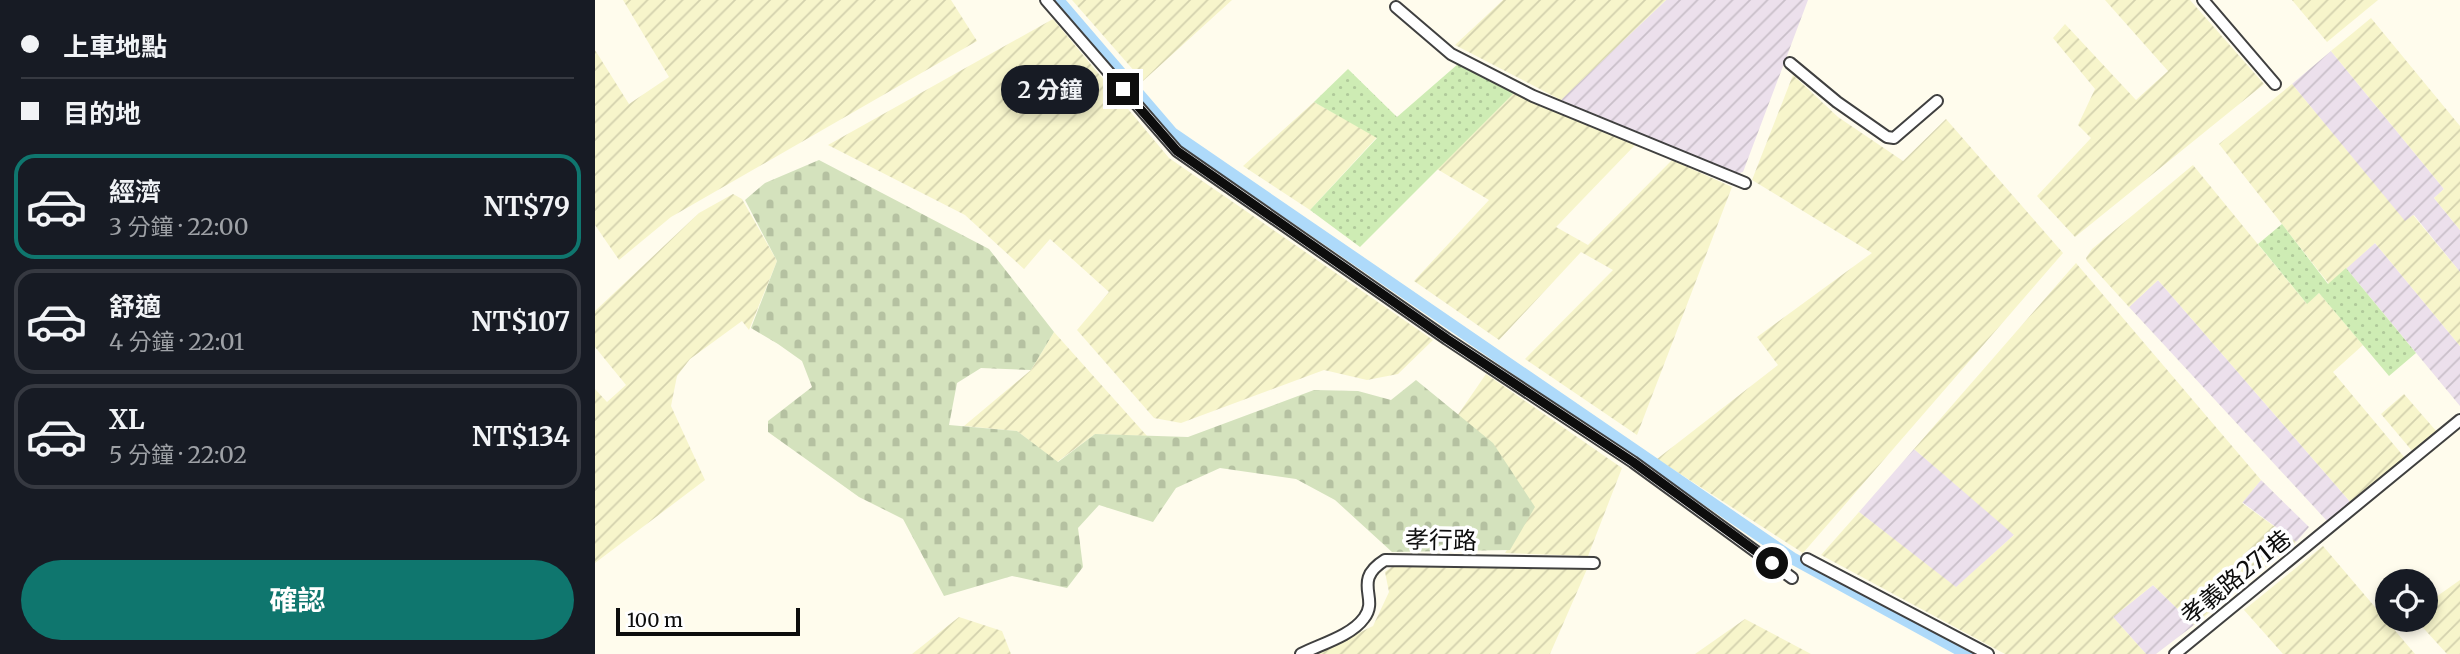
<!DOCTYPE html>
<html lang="zh-TW">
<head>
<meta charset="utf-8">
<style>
  :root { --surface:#171b24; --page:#20242c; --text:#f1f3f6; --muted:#9ea1a6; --line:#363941; --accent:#0f766e }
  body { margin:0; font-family:Merriweather,"Noto Sans TC",serif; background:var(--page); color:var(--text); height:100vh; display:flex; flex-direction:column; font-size:26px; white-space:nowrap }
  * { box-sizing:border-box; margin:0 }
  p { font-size:23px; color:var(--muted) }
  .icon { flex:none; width:38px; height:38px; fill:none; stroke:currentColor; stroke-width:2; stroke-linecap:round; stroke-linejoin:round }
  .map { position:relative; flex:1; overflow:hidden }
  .details { display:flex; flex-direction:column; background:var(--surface); width:595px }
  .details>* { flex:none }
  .banner { display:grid; align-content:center; height:154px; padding:0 21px; background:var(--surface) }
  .tools { position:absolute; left:1780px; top:569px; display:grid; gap:14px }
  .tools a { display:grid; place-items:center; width:63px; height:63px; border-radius:50%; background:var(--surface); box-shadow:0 4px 10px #0003; font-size:35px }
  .scale { position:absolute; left:21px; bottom:18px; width:184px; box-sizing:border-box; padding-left:7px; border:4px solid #0d0d0d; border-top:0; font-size:19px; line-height:24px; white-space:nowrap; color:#0d0d0d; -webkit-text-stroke:5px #fff; paint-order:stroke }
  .end { position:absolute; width:32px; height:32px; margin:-16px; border:9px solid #0d0d0d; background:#fff; box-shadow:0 0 0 4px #fff }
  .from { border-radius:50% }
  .bubble { position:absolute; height:49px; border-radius:24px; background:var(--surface); box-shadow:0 4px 10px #0003; font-size:23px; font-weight:700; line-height:49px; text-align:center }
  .banner b { display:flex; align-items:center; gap:24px; height:66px; font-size:26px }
  .banner b+b { border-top:2px solid var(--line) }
  .banner i { width:18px; height:18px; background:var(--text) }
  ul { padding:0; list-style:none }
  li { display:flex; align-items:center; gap:21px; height:105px; margin:0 14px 10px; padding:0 7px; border:4px solid var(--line); border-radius:21px }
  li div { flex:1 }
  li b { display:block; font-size:26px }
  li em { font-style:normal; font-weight:700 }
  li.current { border-color:var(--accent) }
  li>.icon { width:63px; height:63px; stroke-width:1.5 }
  .button { display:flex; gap:14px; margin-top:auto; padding:14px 21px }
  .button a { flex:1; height:80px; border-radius:42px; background:var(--accent); color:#fff; font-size:28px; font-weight:700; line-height:80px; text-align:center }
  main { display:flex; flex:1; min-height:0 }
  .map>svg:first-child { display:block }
</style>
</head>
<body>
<main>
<section class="details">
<div class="banner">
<b><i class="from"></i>上車地點</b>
<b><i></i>目的地</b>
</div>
<ul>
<li class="current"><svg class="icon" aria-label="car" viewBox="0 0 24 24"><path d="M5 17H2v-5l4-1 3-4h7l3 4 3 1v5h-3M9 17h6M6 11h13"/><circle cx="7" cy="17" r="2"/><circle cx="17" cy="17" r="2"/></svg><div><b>經濟</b><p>3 分鐘 · 22:00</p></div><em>NT$79</em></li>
<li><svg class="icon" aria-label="car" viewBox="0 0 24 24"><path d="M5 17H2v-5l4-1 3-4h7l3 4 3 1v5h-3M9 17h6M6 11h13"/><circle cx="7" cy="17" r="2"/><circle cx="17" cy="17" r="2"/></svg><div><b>舒適</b><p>4 分鐘 · 22:01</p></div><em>NT$107</em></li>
<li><svg class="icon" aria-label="car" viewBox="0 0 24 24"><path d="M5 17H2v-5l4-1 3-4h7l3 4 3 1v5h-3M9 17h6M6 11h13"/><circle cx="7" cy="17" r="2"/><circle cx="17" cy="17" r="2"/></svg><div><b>XL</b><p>5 分鐘 · 22:02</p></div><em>NT$134</em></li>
</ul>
<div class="button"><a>確認</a></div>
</section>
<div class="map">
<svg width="1865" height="654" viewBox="0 0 1865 654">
  <defs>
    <pattern id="industrial-furrows" width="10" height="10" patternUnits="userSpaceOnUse" patternTransform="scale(1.75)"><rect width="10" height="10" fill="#ece0ec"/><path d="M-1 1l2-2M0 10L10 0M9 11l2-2" fill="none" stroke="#c9bfc9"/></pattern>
    <pattern id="farmland-furrows" width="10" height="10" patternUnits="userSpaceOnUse" patternTransform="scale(1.75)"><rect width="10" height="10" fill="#f7f5cb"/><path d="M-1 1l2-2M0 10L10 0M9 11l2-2" fill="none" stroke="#d3d1ad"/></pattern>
    <pattern id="grass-dots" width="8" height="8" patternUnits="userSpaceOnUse" patternTransform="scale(1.75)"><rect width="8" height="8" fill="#ceecb4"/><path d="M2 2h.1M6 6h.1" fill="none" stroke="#b0c99a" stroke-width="1.8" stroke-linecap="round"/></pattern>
    <pattern id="cemetery-stones" width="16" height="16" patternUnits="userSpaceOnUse" patternTransform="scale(1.75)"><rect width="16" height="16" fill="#d4e2bd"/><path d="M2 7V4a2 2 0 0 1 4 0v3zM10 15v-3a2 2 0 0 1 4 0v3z" fill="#b5c1a1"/></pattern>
  </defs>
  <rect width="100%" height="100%" fill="#fffced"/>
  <path fill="url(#industrial-furrows)" d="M1071,0H1213L1148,172L1141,174L966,100Z
    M1736,51L1849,189L1839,198L1865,230V272L1819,215L1810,222L1697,84Z
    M1780,243L1865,346V406L1751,268Z
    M1563,280L1757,504L1733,522L1534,307Z
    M1319,449L1420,534L1361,588L1264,512Z
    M1666,480L1714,527L1701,542L1647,502Z
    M1558,585L1599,625L1561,654H1551L1518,617Z"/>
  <path fill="url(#farmland-furrows)" d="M28,0H356L382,41L76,217L24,260L0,225V50L34,104L74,77Z
    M477,0H637L548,81Z
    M908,0H1071L966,100L860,45Z
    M1510,0H1595L1669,84L1480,237L1442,196L1496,138L1483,125L1500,89L1458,38L1470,24L1541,100L1573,71Z
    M1697,0H1783L1732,42Z
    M1776,18L1865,126V230L1839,198L1849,189L1736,51Z
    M458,19L574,158L838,340L803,374L772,380L729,370L586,423L559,418L482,330L514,292L455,239L429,269L370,215L233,145Z
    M1198,75L1243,117L1308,161L1351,119L1468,253L1208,553L1062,459L1183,365L1162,337L1277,253L1157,180Z
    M1697,84L1810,221L1818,215L1865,272V346L1780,243L1734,284L1624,144Z
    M922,90L1041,144L961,227L993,245L1077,160L1137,187L1042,435L930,359L1018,270L986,252L904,340L819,281L894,200L842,169Z
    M719,102L782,137L715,210L648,166Z
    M1598,165L1711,303L1724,293L1768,345L1738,372L1810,458L1757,504L1563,280L1534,307L1492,261L1491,258L1497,249Z
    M138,194L147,199L182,261L154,330L147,321L95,359L82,376L76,406L110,480L0,563V389L12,402L31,385L0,347V311L104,213Z
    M1481,263L1666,480L1647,503L1701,542L1599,625L1558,585L1518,617L1551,654H1410L1226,555L1264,512L1361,587L1419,535L1319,449Z
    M459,332L552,436L500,434L462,462L422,431L369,426L436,370Z
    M891,374L1027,468L993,556L910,553L931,520L858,422Z
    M1809,394L1842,432L1818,452L1786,414Z
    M1728,546L1820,654H1688L1649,610Z
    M798,566L992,569L955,654H721L778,626L794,592L790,572Z
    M1865,580V654H1852L1821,620H1830L1831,604Z
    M364,617L407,631L416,654H317Z
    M1150,619L1216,654H1100Z"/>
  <path fill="url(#grass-dots)" d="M863,64L922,90L765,247L715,210L782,138L719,102L753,69L802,117Z
    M1687,224L1733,284L1751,268L1821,353L1794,376L1724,293L1712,304L1663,244Z"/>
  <path fill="url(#cemetery-stones)" d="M224,160L394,249L459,332L436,370L386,368L362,383L354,425L422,431L463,462L500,434L593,437L719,390L763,391L796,400L821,380L898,443L940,507L915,550L797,552L740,500L701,479L625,468L581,488L558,522L504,505L483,528L488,567L472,588L417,576L349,596L308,519L264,497L173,432V421L217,387L207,361L183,344L156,328L182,261L150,200L170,183Z"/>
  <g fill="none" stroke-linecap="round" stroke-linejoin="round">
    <path stroke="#aedafa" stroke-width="12" d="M463,0L577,133L1197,558L1372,654"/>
    <g stroke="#404040" stroke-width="14">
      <path id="street" d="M451,0L582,151L852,339L1038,462L1197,578
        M1608,0L1680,84
        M801,7L856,54L938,96L1150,183
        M1195,63L1242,102L1292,137L1299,138L1342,101
        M1212,559L1393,654
        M706,654C726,644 756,636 769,618C785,598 756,581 790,560L999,563
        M1580,654L1865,420"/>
    </g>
    <use href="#street" stroke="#fff" stroke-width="10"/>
  </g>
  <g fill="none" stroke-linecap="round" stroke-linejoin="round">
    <path stroke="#0d0d0d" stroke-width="9" d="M528,89L582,151L852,339L1038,462L1177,563"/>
  </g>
  <g text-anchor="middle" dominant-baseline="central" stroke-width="7" stroke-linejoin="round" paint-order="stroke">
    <g font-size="24" fill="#0d0d0d" stroke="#fff">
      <text transform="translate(846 540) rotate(1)">孝行路</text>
      <text transform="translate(1641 577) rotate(-39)">孝義路271巷</text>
    </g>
  </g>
</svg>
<div class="tools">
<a><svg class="icon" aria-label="locate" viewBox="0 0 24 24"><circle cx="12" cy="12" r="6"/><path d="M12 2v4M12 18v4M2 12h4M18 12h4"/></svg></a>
</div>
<div class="scale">100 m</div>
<i class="end from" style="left:1177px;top:563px"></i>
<i class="end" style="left:528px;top:89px"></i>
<div class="bubble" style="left:406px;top:65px;width:98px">2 分鐘</div>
</div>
</main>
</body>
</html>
